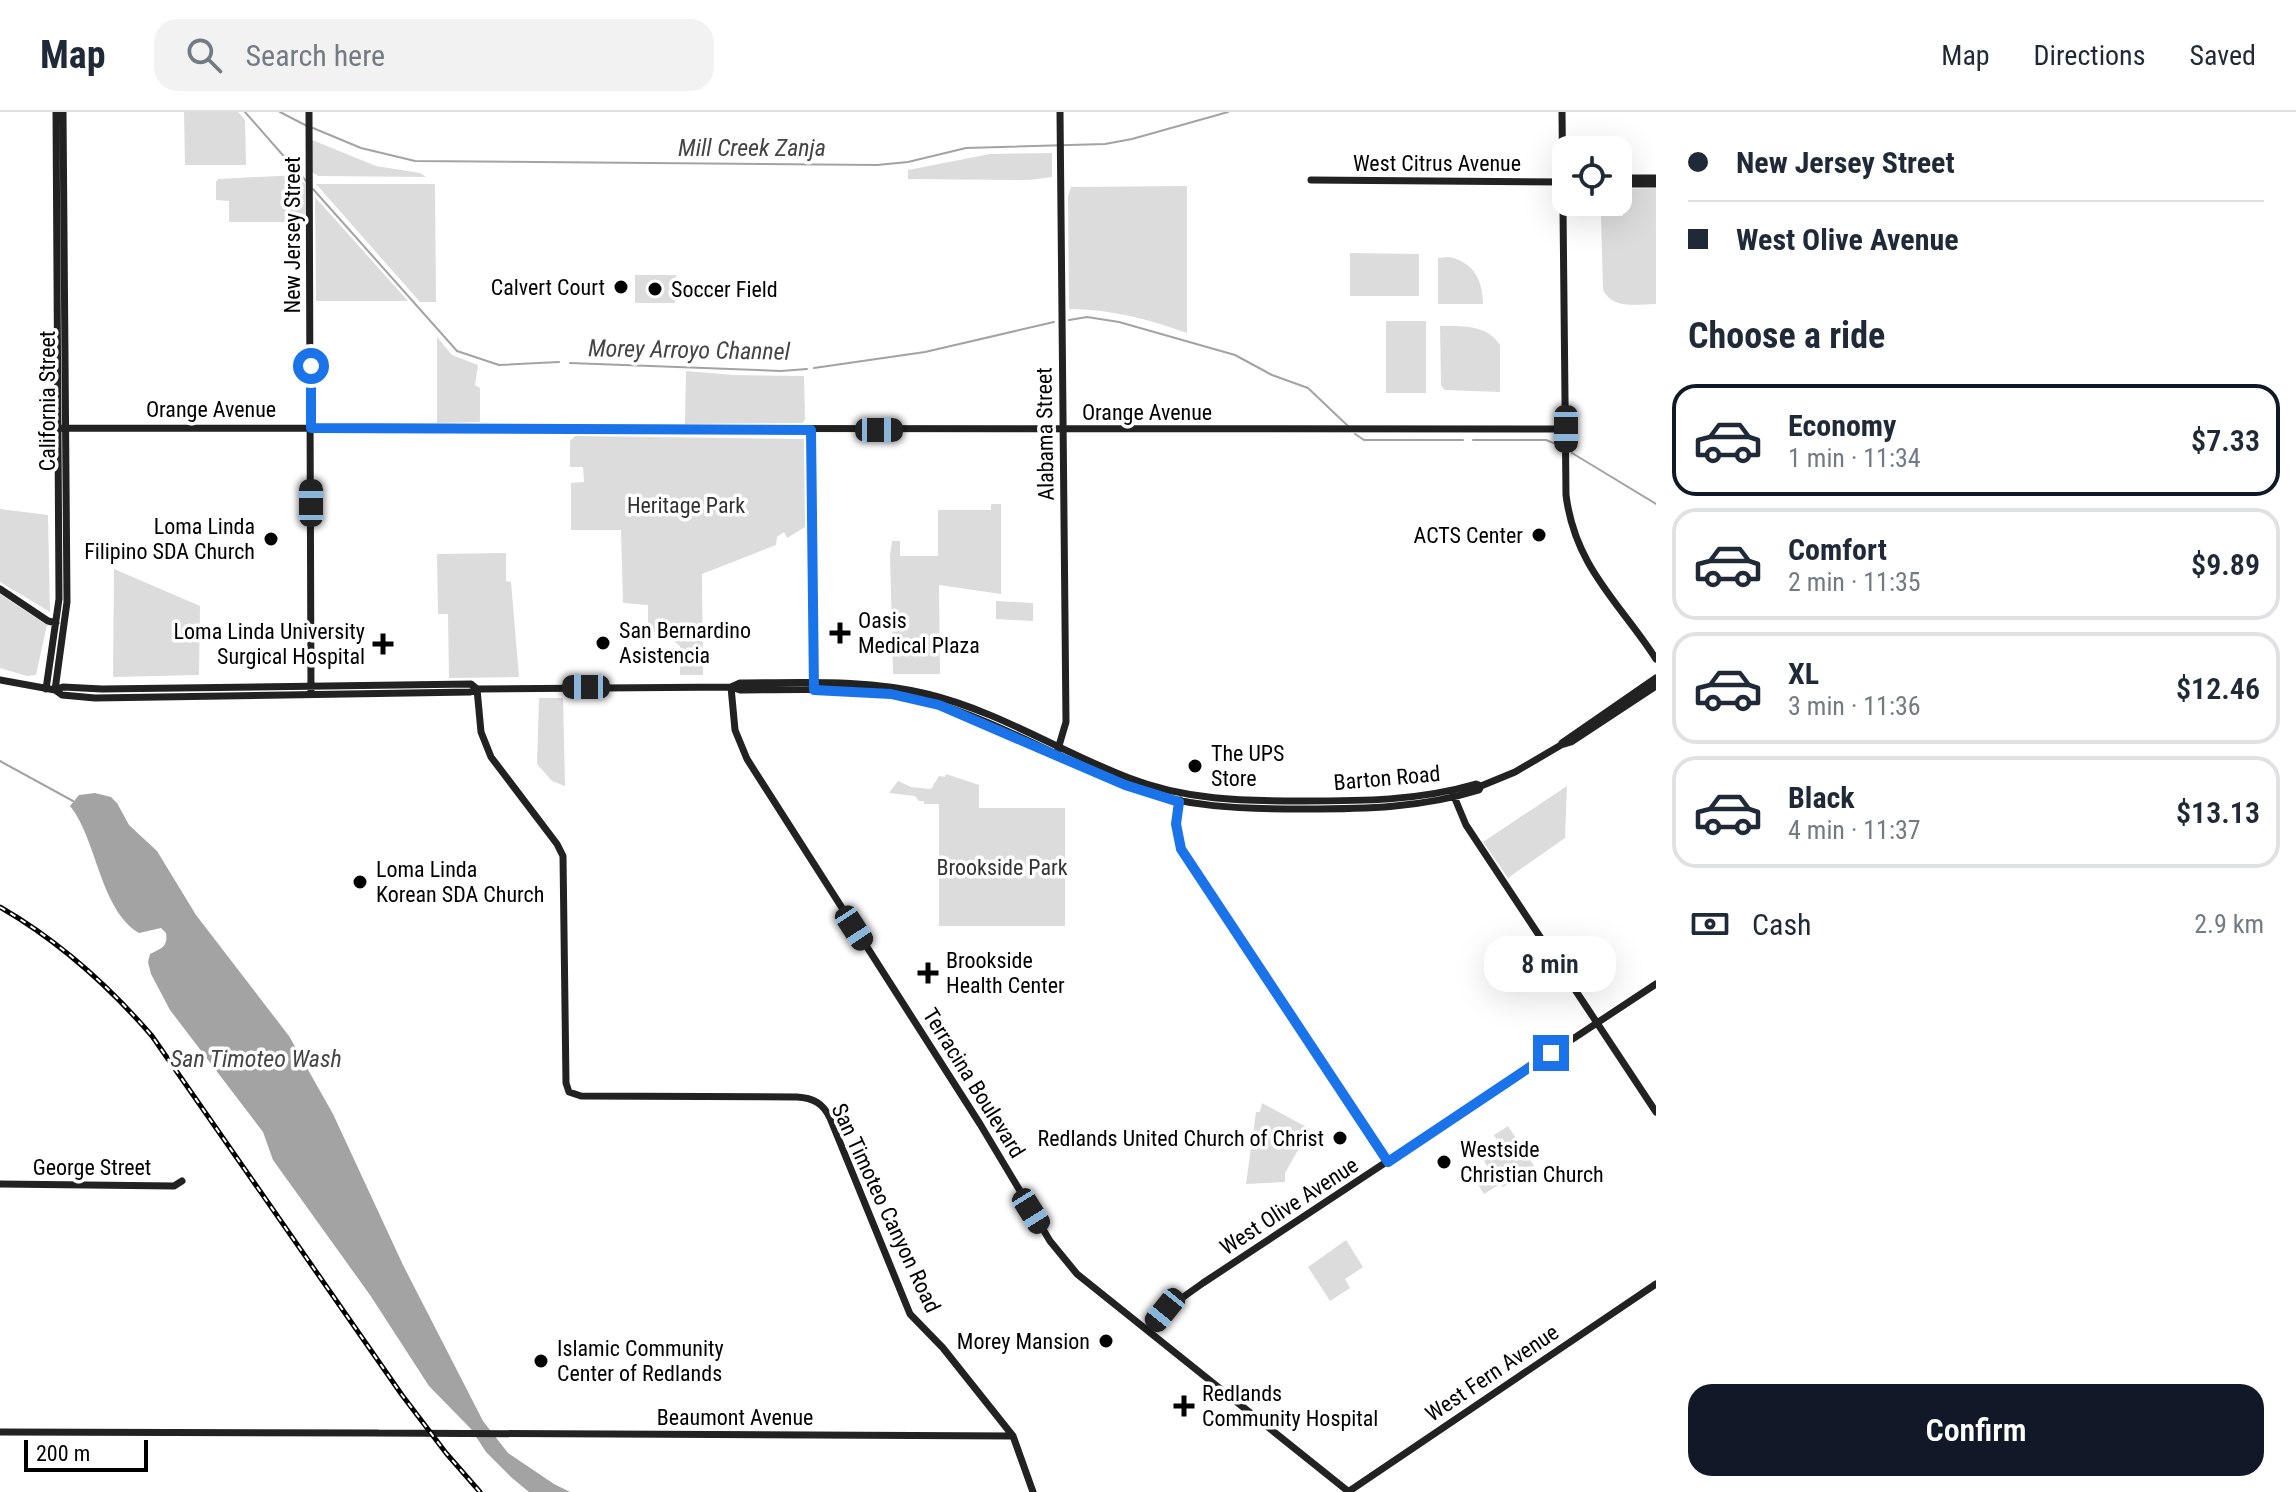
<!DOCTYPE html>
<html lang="en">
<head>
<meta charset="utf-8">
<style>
  :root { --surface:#fff; --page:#f2f2f3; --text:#1f2937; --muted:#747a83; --line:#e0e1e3; --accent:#111827 }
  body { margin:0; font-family:"Roboto Condensed",sans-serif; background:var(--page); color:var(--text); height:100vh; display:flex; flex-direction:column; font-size:30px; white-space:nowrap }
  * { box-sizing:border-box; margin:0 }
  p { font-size:26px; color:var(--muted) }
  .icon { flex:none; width:44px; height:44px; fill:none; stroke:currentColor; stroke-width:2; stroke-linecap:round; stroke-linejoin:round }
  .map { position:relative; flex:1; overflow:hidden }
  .sheet { display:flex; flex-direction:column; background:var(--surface); width:640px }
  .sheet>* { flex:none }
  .guide { display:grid; align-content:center; height:176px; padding:0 32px; background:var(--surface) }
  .controls { position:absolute; left:1552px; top:24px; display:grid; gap:16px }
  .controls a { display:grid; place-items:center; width:80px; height:80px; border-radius:16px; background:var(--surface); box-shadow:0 8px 32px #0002; font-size:40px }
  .scale { position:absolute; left:24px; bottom:20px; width:124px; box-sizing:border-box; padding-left:8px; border:4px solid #000; border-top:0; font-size:22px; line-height:28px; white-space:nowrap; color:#000; -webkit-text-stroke:6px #fff; paint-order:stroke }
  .end { position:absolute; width:36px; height:36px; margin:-18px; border:10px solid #1a73e8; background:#fff; box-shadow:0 0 0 4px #fff }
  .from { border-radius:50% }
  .bubble { position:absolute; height:56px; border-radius:24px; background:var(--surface); box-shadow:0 8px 32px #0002; font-size:26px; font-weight:600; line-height:56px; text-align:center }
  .car { position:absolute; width:24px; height:48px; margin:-24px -12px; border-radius:10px; box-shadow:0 0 6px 2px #0007; background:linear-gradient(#222 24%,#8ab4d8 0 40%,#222 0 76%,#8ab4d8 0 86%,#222 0) }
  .guide b { display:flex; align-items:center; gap:28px; height:76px; font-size:30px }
  .guide b+b { border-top:2px solid var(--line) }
  .guide i { width:20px; height:20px; background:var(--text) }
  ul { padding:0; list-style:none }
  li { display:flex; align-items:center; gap:24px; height:112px; margin:0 16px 12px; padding:0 16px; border:4px solid var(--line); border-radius:24px }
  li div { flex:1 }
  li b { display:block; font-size:30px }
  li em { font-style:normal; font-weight:600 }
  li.current { border-color:var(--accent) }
  li>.icon { width:72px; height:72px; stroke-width:1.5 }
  h2 { padding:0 32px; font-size:36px; line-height:96px }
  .pay { display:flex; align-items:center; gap:20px; height:88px; padding:0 32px; font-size:30px }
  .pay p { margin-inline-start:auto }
  .button { display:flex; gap:16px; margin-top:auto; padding:16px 32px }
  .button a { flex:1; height:92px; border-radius:24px; background:var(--accent); color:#fff; font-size:32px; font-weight:600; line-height:92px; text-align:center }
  header { display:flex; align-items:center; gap:48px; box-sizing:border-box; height:112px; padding:0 40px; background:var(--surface); border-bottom:2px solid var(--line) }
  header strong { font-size:38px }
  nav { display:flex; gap:44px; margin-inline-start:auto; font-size:28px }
  .search { width:560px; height:72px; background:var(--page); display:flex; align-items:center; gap:20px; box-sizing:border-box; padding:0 28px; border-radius:24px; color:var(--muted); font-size:30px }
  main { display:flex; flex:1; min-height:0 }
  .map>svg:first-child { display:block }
</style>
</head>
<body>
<header>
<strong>Map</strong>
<div class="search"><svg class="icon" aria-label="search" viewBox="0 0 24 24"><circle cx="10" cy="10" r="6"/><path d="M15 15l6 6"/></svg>Search here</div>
<nav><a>Map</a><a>Directions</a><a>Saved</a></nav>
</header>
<main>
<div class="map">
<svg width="1656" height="1380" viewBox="0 0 1656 1380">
  <rect width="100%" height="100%" fill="#fff"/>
  <path fill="#dcdcdc" d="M184,0H238L245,8L246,53H185Z
    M312,28L376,54L420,61L426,65L318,64L312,60Z
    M1052,41V65L1029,68L908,67V58L990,42Z
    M297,63L305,72V106L301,110H229V89L216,88V70L218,67Z
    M316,72H435L436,190H420Z
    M1187,74V221C1148,207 1110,197 1069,197L1068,84L1071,75Z
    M1656,76V192C1637,192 1613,198 1603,178L1601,104H1623V77Z
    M315,85L408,189H316Z
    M1350,141L1419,142V184H1350Z
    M1449,145C1474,150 1483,169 1483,192H1438V146Z
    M635,163H676L675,191H635Z
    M1386,209H1426V281H1386Z
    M1440,214C1461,214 1487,212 1500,233V280L1445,278L1441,274Z
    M437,225L452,243L478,253L475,273L480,276V310L437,311Z
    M686,259L734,263L804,264L805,308L802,311L685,312Z
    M575,324L804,327L805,415L787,426L784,420L777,425L776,433L702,462L703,563H680V534L663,520H648V493L623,491L621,418H571V371L584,370L583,355H570V329Z
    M991,392H1001V482L939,473L940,562H893L890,444L892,429H900V444H938V398H991Z
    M0,397L48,403L50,500L0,470Z
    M506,441V469L511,470L519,565L449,566L448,502H438L437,442Z
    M114,457L200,494L199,563L113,565Z
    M0,482L47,513L36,563L27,564L0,556Z
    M996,489L1033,491V509L996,507Z
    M539,586H563L565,674L552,669L537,652Z
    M946,662L979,673V696H1065V814H939V692H924V689H919L915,684L889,681L898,669L911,675L931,677L939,664L945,665Z
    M1567,674L1565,726L1508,766L1483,730Z
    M1262,991L1310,1017L1285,1061V1070L1246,1072L1256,1000H1260Z
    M1508,1014L1534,1054L1503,1075L1500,1072L1484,1082L1475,1068L1490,1058L1484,1049L1503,1037L1494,1023Z
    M1346,1128L1363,1155L1345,1167L1350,1176L1330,1189L1308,1155Z"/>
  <path fill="#a3a3a3" d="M95,681L111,685L117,691L129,713L157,739L196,803L289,924L333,1002L403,1153L483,1309L508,1341L554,1372L570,1380H529L512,1366L486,1340L471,1317L429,1274L370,1183L273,1048L263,1020L170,898L151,862L148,850L150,842C162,836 168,835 166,821L161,816L139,821C100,798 97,727 70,694L79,683Z"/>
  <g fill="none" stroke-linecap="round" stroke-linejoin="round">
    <path stroke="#a3a3a3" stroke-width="2" d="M245,0L295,57
      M280,0L307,14
      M313,16L361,36L415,49L877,53L908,50L966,36L1105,32L1132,27L1228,0
      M301,63L306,69
      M313,77L457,239L499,253L559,250
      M1069,208L1087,205L1119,210L1235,243L1272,263L1308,276L1349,315
      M570,251L781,259L807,257
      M814,256L925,240L1054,210
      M1355,322L1364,328H1463
      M1473,328H1546L1556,332
      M1572,341L1656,392
      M0,649L73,689"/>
    <path stroke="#222" stroke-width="7" d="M309,0L311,582
      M1562,0L1566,383C1575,455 1619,490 1656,547
      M1618,66H1656
      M1311,68L1565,70
      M1618,72H1656
      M57,316L1566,317
      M811,318L814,572
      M0,477L48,509L56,511
      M0,568L55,578L63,575L102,577L471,572L477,577
      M731,575L735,618L747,647L980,1012L1050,1129L1077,1162L1349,1380
      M731,575L740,571C803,571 866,567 927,582C998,599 1061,640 1129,666C1185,688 1242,689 1302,689C1361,689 1418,689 1476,672L1481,674
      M46,577L59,487L56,0
      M477,577L481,620L491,645L557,732L563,744L566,971L569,980L581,984L797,985C813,986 823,991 830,1006L910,1202L943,1236L1013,1324L1033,1380
      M55,578L62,583L95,586L470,580L477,577L731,575L740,578C801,578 863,574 922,588C993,606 1057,646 1125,673C1184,696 1242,697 1304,697C1365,697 1421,696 1479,678L1481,674L1515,660L1561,633L1571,630L1656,574
      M55,578L67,490L63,0
      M1562,631L1656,566
      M1058,637L1066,610L1060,0
      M1453,682L1466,713L1656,1000
      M1180,688L1176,712L1181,737L1388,1050
      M0,1072L174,1074L182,1069
      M1148,1219L1165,1198L1203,1171L1656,872
      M0,1320L378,1321
      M376,1321L1013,1324
      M1348,1380L1656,1172"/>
    <g stroke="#000" stroke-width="5">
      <path id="rail" d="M0,795C59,829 108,873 152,924L402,1283L446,1341L480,1380"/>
    </g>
    <use href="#rail" stroke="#fff" stroke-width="2" stroke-dasharray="6" stroke-linecap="butt"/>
  </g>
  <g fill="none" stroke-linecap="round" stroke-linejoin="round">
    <path stroke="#1a73e8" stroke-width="10" d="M311,254V316L811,318L814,578L891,582L939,593L1125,673L1179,690L1176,712L1181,737L1388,1050L1551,941"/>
  </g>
  <g fill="#000" stroke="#fff" stroke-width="3">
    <circle cx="621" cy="175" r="8"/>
    <circle cx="655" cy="177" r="8"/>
    <circle cx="1539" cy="423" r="8"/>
    <circle cx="271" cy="427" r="8"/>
    <path d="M836 509h8v8h8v8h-8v8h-8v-8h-8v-8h8z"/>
    <circle cx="603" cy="531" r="8"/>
    <path d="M379 520h8v8h8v8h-8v8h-8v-8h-8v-8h8z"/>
    <circle cx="1195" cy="654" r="8"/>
    <circle cx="360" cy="770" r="8"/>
    <path d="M924 849h8v8h8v8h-8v8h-8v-8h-8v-8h8z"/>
    <circle cx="1340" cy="1026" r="8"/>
    <circle cx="1444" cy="1050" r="8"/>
    <circle cx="1106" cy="1229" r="8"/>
    <circle cx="541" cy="1249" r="8"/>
    <path d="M1180 1282h8v8h8v8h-8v8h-8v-8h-8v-8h8z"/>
  </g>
  <g text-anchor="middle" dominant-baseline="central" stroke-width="7" stroke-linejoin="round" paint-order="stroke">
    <g font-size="22" fill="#000" stroke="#fff">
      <text x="1437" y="51">West Citrus Avenue</text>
      <text transform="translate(292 123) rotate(-90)">New Jersey Street</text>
      <text transform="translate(47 289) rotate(-90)">California Street</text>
      <text x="211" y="297">Orange Avenue</text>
      <text x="1147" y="300">Orange Avenue</text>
      <text transform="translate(1045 322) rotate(-91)">Alabama Street</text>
      <text transform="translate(1387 666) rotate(-5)">Barton Road</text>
      <text transform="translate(974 971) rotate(58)">Terracina Boulevard</text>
      <text x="92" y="1055">George Street</text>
      <text transform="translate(1289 1094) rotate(-33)">West Olive Avenue</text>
      <text transform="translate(886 1096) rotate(65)">San Timoteo Canyon Road</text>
      <text transform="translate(1492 1261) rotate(-34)">West Fern Avenue</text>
      <text x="735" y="1305">Beaumont Avenue</text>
    </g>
    <g font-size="22" fill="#000" stroke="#fff" text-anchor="start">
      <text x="605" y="175" text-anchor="end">Calvert Court</text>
      <text x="671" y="177">Soccer Field</text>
      <text x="255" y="414" text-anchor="end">Loma Linda<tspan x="255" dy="25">Filipino SDA Church</tspan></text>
      <text x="1523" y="423" text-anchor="end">ACTS Center</text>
      <text x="858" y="508">Oasis<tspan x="858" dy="25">Medical Plaza</tspan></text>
      <text x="619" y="518">San Bernardino<tspan x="619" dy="25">Asistencia</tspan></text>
      <text x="365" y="519" text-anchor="end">Loma Linda University<tspan x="365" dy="25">Surgical Hospital</tspan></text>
      <text x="1211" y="641">The UPS<tspan x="1211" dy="25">Store</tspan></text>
      <text x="376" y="757">Loma Linda<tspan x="376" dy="25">Korean SDA Church</tspan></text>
      <text x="946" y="848">Brookside<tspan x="946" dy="25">Health Center</tspan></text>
      <text x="1324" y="1026" text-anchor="end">Redlands United Church of Christ</text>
      <text x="1460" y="1037">Westside<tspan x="1460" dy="25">Christian Church</tspan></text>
      <text x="1090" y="1229" text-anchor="end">Morey Mansion</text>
      <text x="557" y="1236">Islamic Community<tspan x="557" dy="25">Center of Redlands</tspan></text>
      <text x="1202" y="1281">Redlands<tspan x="1202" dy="25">Community Hospital</tspan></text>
    </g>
    <g font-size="22" fill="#333" stroke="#fff">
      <text x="686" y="393">Heritage Park</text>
      <text x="1002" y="755">Brookside Park</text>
    </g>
    <g font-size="24" font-style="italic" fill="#444" stroke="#fff">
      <text x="752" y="36">Mill Creek Zanja</text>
      <text transform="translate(689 238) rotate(1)">Morey Arroyo Channel</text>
      <text x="256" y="947">San Timoteo Wash</text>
    </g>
  </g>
</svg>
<div class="controls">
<a><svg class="icon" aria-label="locate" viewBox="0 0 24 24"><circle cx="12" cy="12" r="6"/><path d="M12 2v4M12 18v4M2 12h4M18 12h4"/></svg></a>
</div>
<div class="scale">200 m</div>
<i class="end from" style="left:311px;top:254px"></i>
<i class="end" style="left:1551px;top:941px"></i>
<div class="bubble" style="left:1484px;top:824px;width:132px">8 min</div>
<i class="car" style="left:1566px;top:317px;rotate:180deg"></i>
<i class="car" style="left:879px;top:318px;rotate:90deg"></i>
<i class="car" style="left:311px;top:391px;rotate:0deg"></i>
<i class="car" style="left:586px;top:575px;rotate:270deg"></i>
<i class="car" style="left:854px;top:816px;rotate:147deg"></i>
<i class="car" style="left:1031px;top:1099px;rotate:148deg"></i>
<i class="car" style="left:1165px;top:1198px;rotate:219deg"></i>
</div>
<section class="sheet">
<div class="guide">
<b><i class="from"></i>New Jersey Street</b>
<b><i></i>West Olive Avenue</b>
</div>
<h2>Choose a ride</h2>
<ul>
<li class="current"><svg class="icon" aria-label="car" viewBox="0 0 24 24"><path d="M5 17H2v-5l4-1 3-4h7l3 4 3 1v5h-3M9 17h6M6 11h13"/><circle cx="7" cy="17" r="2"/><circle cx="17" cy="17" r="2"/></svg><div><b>Economy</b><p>1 min · 11:34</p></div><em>$7.33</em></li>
<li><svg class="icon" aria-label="car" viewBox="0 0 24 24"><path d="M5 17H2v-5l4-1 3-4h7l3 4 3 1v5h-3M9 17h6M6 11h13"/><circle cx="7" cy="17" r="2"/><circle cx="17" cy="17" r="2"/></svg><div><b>Comfort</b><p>2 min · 11:35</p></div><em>$9.89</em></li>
<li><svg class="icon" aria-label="car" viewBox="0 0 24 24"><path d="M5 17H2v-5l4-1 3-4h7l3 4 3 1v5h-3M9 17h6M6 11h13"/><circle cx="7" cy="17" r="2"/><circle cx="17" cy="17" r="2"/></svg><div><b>XL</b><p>3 min · 11:36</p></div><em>$12.46</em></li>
<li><svg class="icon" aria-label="car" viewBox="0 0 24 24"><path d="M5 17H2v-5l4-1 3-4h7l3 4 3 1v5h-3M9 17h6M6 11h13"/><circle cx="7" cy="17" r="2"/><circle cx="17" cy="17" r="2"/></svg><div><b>Black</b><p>4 min · 11:37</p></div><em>$13.13</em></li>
</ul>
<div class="pay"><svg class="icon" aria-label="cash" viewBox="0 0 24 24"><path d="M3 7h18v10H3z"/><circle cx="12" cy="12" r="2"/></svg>Cash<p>2.9 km</p></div>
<div class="button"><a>Confirm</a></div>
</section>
</main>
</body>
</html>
